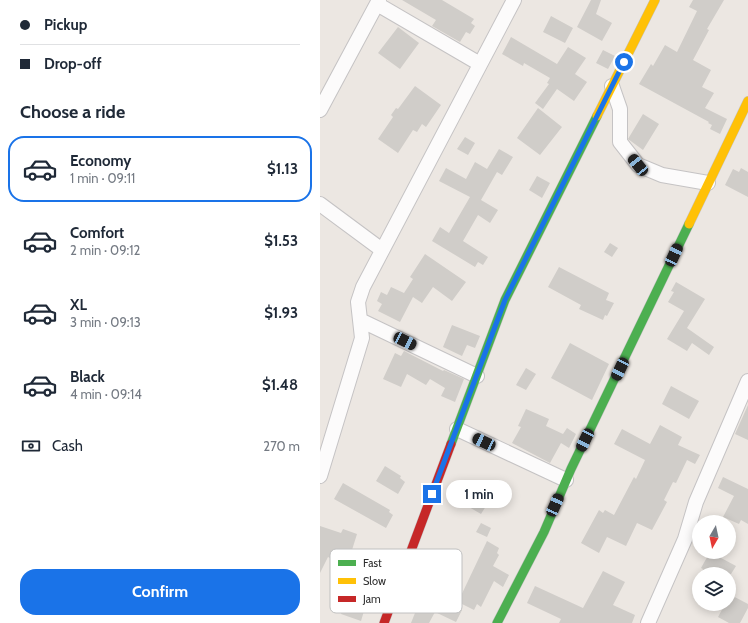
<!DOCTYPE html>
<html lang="en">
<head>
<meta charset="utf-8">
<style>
  :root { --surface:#fff; --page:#f2f2f3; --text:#1f2937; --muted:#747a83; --line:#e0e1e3; --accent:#1a73e8 }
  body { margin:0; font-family:Cabin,sans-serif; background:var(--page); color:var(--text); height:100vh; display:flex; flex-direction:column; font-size:15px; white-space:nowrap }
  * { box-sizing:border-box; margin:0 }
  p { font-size:13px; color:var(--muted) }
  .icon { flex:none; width:22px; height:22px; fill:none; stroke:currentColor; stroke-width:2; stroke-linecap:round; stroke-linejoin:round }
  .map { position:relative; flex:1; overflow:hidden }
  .drawer { display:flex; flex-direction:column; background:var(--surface); width:320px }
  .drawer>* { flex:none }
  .hud { display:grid; align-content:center; height:88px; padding:0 20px; background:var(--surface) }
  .needle { width:26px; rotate:189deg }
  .tools { position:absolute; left:372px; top:515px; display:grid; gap:8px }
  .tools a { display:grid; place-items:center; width:44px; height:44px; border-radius:50%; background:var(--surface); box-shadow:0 2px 10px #0003; font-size:20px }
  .end { position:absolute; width:18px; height:18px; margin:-9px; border:5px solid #1a73e8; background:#fff; box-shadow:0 0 0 2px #fff }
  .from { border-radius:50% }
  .bubble { position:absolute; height:28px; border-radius:14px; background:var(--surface); box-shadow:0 2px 10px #0003; font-size:13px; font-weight:700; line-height:28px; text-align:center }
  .car { position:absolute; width:12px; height:24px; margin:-12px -6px; border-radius:5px; box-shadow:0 0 3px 1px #0007; background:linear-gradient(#222 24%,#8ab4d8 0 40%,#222 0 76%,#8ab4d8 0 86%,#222 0) }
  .hud b { display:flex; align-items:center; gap:14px; height:38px; font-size:15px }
  .hud b+b { border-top:1px solid var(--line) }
  .hud i { width:10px; height:10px; background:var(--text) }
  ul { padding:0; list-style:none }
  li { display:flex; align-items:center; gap:12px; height:66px; margin:0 8px 6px; padding:0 12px; border:2px solid transparent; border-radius:16px }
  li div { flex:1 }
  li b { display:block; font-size:15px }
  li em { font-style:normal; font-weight:700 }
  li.on { border-color:var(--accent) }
  li>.icon { width:36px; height:36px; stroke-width:1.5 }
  h2 { padding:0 20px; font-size:18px; line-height:48px }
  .pay { display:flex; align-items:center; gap:10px; height:44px; padding:0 20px; font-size:15px }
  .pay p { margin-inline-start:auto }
  .action { display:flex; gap:8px; margin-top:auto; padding:8px 20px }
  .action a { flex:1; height:46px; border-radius:16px; background:var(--accent); color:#fff; font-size:16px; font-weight:700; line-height:46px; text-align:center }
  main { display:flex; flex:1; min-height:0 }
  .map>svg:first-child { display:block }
</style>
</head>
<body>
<main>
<section class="drawer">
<div class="hud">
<b><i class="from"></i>Pickup</b>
<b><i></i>Drop-off</b>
</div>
<h2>Choose a ride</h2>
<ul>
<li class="on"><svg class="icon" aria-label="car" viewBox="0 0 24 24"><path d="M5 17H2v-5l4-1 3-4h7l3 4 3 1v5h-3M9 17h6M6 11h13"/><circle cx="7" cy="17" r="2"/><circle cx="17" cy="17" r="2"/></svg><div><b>Economy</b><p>1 min · 09:11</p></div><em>$1.13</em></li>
<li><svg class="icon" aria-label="car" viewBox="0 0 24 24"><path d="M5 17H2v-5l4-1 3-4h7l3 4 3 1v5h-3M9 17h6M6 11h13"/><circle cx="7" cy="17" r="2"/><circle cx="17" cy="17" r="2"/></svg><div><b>Comfort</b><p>2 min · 09:12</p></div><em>$1.53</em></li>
<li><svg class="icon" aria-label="car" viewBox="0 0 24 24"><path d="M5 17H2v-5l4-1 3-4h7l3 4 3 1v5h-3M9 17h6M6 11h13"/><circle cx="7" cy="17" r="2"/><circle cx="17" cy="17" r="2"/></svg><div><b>XL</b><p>3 min · 09:13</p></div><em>$1.93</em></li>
<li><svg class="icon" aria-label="car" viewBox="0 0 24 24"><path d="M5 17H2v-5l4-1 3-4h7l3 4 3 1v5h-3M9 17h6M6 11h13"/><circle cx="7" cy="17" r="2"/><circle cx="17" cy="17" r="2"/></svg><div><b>Black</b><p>4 min · 09:14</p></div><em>$1.48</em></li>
</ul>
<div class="pay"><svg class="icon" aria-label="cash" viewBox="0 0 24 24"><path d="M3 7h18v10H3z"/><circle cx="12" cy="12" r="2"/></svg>Cash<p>270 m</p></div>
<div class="action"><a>Confirm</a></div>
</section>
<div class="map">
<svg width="428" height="623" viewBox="0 0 428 623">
  <rect width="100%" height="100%" fill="#ece7e2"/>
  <path fill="#d0cdc9" d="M82,0H122L154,19L151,23L155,26L150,34L146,32L140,42L112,26L116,20Z
    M271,0H281L276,14L292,23L282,41L257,27Z
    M373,0H404L387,29L389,30L373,60L391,70L382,87L394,93L385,108L407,119L400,134L390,129L392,125L388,123L389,122L319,84L331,64L333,66L345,45L357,52L377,11L369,7Z
    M231,16L253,28L245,43L223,32Z
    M78,27L99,43L80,69L58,53Z
    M191,37L237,64L248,47L266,58L255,74L267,82L254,101L237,89L223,109L215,103L229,84L227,83L230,78L204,63L203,66L182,54Z
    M283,50L295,56L288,69L276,63Z
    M95,86L121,105L106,127L102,124L97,132L93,130L78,153L58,139L73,117L71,115L76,108L78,109Z
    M218,108L242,127L220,155L197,138Z
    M323,114L339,124L323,150L308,139Z
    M145,137L155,143L148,155L137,149Z
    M179,149L193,157L182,175L177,172L161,200L178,210L170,223L158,215L143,241L168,257L163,265L158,262L155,267L112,241L120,227L129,233L150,197L119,181L126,168L146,179L155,162L167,169Z
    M421,168L428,172V197L405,185L413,169L419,172Z
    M217,176L230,183L222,198L209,190Z
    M290,243L298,248L292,257L284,252Z
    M105,254L146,282L132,301L113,287L102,303L93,297L80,322L58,311L62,304L57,301L61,292L67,295L71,287L84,293L93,279L90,277Z
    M239,267L289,293L286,300L294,303L287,316L285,315L283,320L259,309L261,305L228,287Z
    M356,282L385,299L367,328L394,347L389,355L372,343L367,351L347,339L364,311L348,302L354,292L351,291Z
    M132,325L160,336L155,348L147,345L142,356L123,347Z
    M250,343L289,364L272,400L231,378Z
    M84,351L123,371L124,370L144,379L135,402L121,396L125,388L110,379L106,385L87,374L81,387L63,379L75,353L81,356Z
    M206,368L216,374L206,390L196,385Z
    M351,386L379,401L369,419L342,404Z
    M428,405V440L415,434Z
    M206,409L229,419L226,426L243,434L247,428L256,434L249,448L241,443L230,463L192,443L201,427L198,426Z
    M340,425L362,437L358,445L380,455L375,464L367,460L356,483L353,482L344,500L347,502L332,530L317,523L306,546L287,537L279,553L261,543L279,510L283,513L285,510L294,515L314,477L316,479L325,460L294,444L302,429L330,444Z
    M65,466L81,476L80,478L85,482L78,494L56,481Z
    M403,477L428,489V524L421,520L419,524L403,517L414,496L398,488Z
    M23,483L70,510L69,512L73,515L66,528L14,499Z
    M152,487L171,498L161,514L142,503Z
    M161,523L171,528L167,537L156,532Z
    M0,526L21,533L23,529L37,534L27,566L8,557L0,573Z
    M167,541L179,548L177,553L179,555L173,566L189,575L183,587L174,581L161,607L157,604L154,610L138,602Z
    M390,552L416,566L411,574H381L383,569L381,568Z
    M116,563L134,572L119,599L142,610L136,622L115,612L109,623H91L95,613L89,610Z
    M283,571L305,582L293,605L315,615L312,623H239L241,619L207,603L215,586L263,608Z
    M409,594L428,604V608L420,623H409L398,617L405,604H409Z
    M26,599L42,604L41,609L44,611L41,621L21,614Z"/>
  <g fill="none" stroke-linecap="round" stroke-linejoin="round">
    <g stroke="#c5c3c4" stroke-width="16">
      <path id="street" d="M57,4L160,64
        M292,86L300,109V142L318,165L342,175L388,183
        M0,110L59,0
        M0,204L62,250
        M42,321L157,376
        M137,429L246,480
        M0,476L42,338L38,302L43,287L194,0
        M328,623L365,539L376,502L428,381"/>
    </g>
    <g stroke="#c5c3c4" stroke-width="10">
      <path id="fast" d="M131,444L185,300L277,116
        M177,623L224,532L251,469L369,224"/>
    </g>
    <g stroke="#c5c3c4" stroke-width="10">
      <path id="slow" d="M277,116L335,0
        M369,224L428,101"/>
    </g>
    <g stroke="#c5c3c4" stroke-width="10">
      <path id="jam" d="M64,623L131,444"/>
    </g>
    <use href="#street" stroke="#fcfbfb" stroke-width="14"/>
    <use href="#fast" stroke="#4caf50" stroke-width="9"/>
    <use href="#slow" stroke="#ffc107" stroke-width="9"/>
    <use href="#jam" stroke="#c62828" stroke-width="9"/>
  </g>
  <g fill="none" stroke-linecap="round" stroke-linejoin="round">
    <path stroke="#1a73e8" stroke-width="5" d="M112,494L185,300L304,62"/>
  </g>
  <rect x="10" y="549" width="132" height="64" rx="6" fill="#fff" stroke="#c0c0c0" stroke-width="1"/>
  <rect x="18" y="560" width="18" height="6" fill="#4caf50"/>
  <rect x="18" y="578" width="18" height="6" fill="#ffc107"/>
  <rect x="18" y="596" width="18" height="6" fill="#c62828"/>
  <g font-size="11" fill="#2d2d2d">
    <text x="43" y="567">Fast</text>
    <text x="43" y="585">Slow</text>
    <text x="43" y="603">Jam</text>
  </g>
</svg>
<div class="tools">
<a><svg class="needle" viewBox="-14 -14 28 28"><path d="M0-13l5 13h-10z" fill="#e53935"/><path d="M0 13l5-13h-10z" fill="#747a83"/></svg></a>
<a><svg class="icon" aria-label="layers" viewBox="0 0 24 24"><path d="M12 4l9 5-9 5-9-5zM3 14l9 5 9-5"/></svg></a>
</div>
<i class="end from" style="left:304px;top:62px"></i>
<i class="end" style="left:112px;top:494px"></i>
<div class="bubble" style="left:126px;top:480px;width:66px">1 min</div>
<i class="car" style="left:318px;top:165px;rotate:321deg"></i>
<i class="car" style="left:354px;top:255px;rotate:25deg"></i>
<i class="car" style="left:85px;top:341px;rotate:116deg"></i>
<i class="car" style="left:300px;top:369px;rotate:206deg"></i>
<i class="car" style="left:265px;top:440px;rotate:206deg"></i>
<i class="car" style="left:164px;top:442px;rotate:295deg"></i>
<i class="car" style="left:235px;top:505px;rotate:24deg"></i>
</div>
</main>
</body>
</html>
